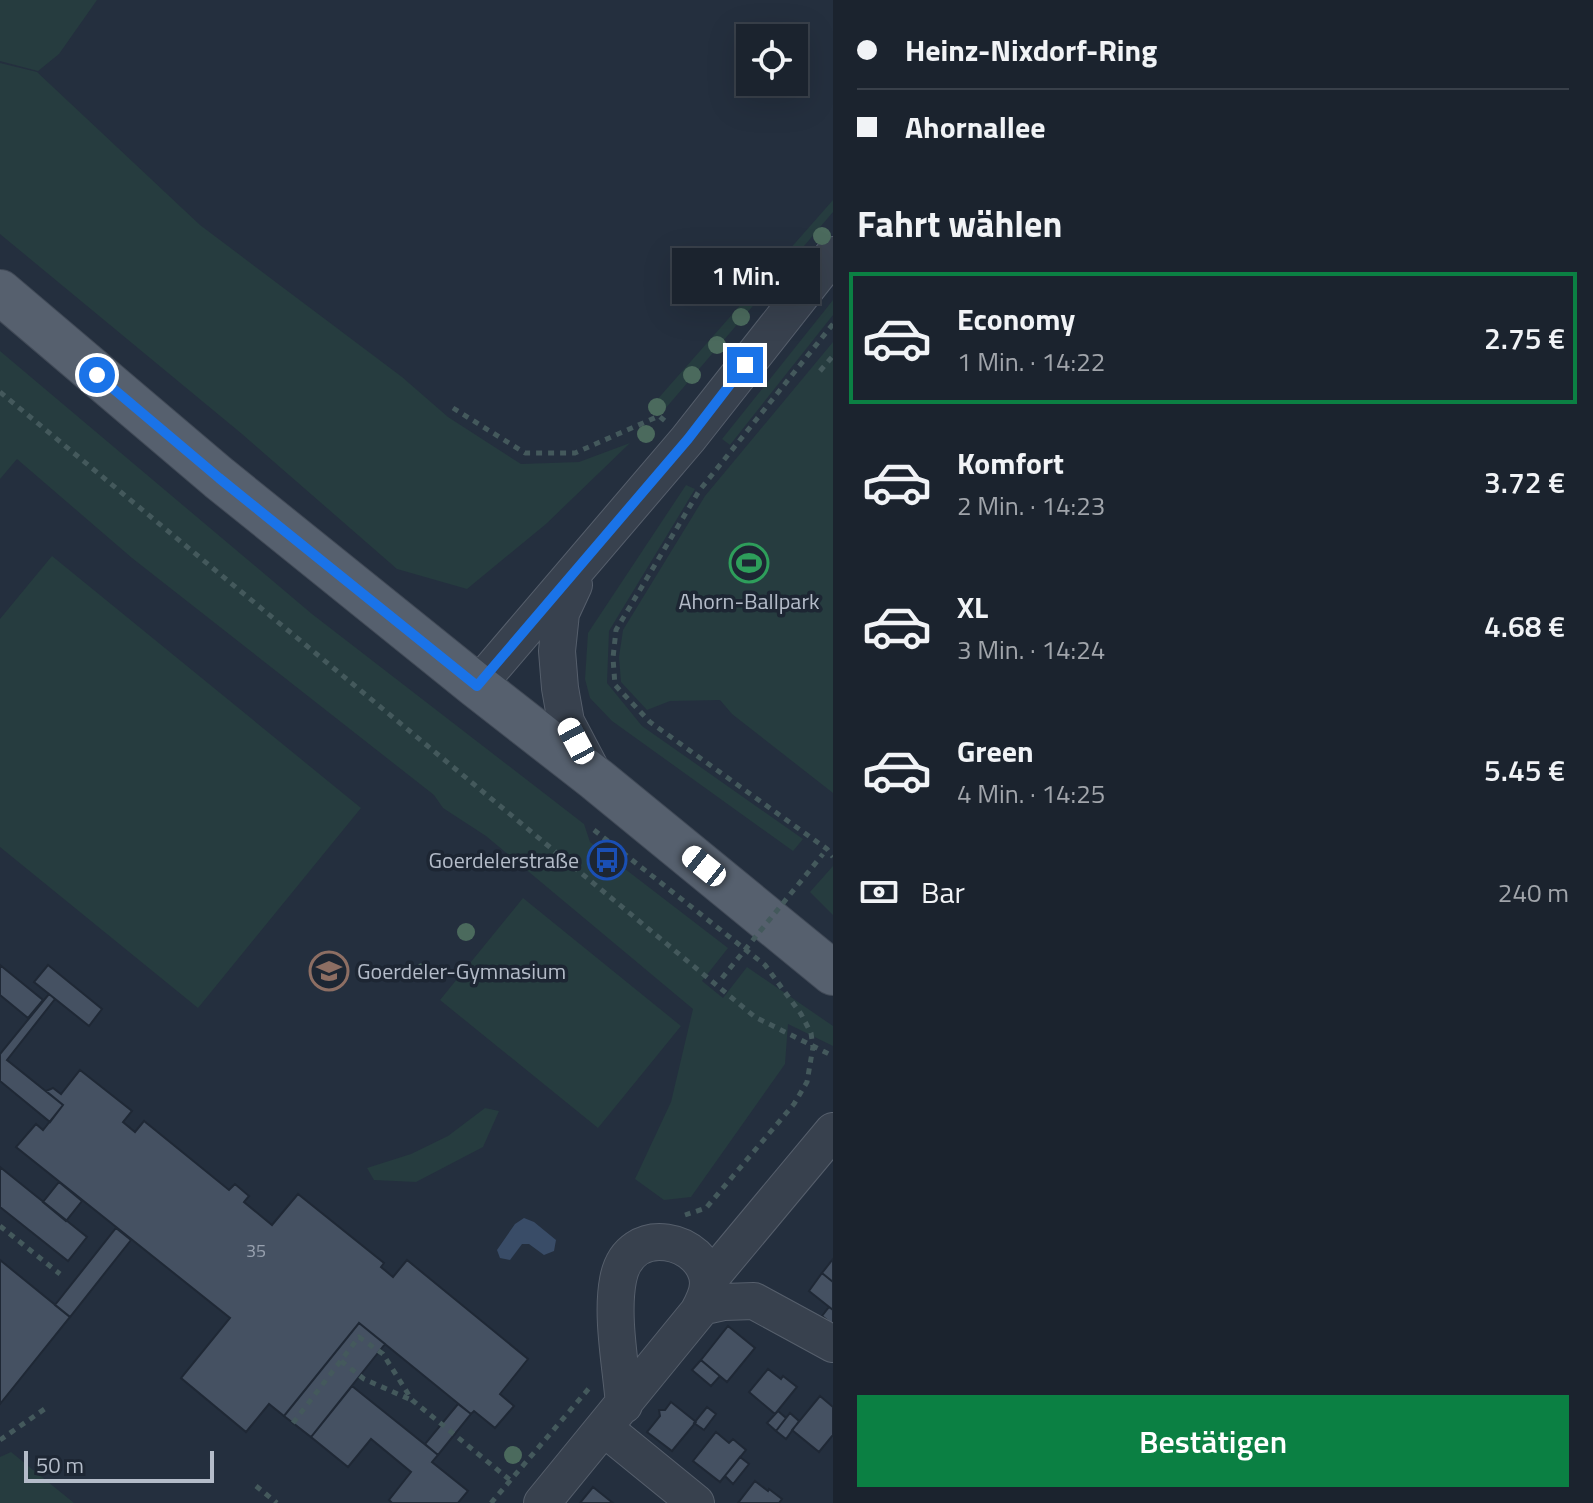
<!DOCTYPE html>
<html lang="de">
<head>
<meta charset="utf-8">
<style>
  :root { --surface:#1b232e; --page:#282f3a; --text:#f1f3f6; --muted:#a0a4aa; --line:#39404a; --accent:#0b8043 }
  body { margin:0; font-family:"Titillium Web",sans-serif; background:var(--page); color:var(--text); height:100vh; display:flex; flex-direction:column; font-size:30px; white-space:nowrap }
  * { box-sizing:border-box; margin:0 }
  p { font-size:26px; color:var(--muted) }
  .icon { flex:none; width:44px; height:44px; fill:none; stroke:currentColor; stroke-width:2; stroke-linecap:round; stroke-linejoin:round }
  .map { position:relative; flex:1; overflow:hidden }
  .drawer { display:flex; flex-direction:column; background:var(--surface); width:760px }
  .drawer>* { flex:none }
  .top-card { display:grid; align-content:center; height:176px; padding:0 24px; background:var(--surface) }
  .fabs { position:absolute; left:736px; top:24px; display:grid; gap:16px }
  .fabs a { display:grid; place-items:center; width:72px; height:72px; border-radius:0px; background:var(--surface); box-shadow:0 8px 32px #0002,0 0 0 2px var(--line); font-size:40px }
  .scale { position:absolute; left:24px; bottom:20px; width:190px; box-sizing:border-box; padding-left:8px; border:4px solid #b4bcc9; border-top:0; font-size:22px; line-height:28px; white-space:nowrap; color:#b4bcc9; -webkit-text-stroke:6px #1d2633; paint-order:stroke }
  .end { position:absolute; width:36px; height:36px; margin:-18px; border:10px solid #1a73e8; background:#fff; box-shadow:0 0 0 4px #fff }
  .from { border-radius:50% }
  .bubble { position:absolute; height:56px; border-radius:0px; background:var(--surface); box-shadow:0 8px 32px #0002,0 0 0 2px var(--line); font-size:26px; font-weight:600; line-height:56px; text-align:center }
  .car { position:absolute; width:24px; height:48px; margin:-24px -12px; border-radius:10px; box-shadow:0 0 6px 2px #0007; background:linear-gradient(#fff 24%,#345 0 40%,#fff 0 76%,#345 0 86%,#fff 0) }
  .top-card b { display:flex; align-items:center; gap:28px; height:76px; font-size:30px }
  .top-card b+b { border-top:2px solid var(--line) }
  .top-card i { width:20px; height:20px; background:var(--text) }
  ul { padding:0; list-style:none }
  li { display:flex; align-items:center; gap:24px; height:132px; margin:0 16px 12px; padding:0 8px; border:4px solid transparent; border-radius:0px }
  li div { flex:1 }
  li b { display:block; font-size:30px }
  li em { font-style:normal; font-weight:600 }
  li.on { border-color:var(--accent) }
  li>.icon { width:72px; height:72px; stroke-width:1.5 }
  h2 { padding:0 24px; font-size:36px; line-height:96px }
  .pay { display:flex; align-items:center; gap:20px; height:88px; padding:0 24px; font-size:30px }
  .pay p { margin-inline-start:auto }
  .cta { display:flex; gap:16px; margin-top:auto; padding:16px 24px }
  .cta a { flex:1; height:92px; border-radius:0px; background:var(--accent); color:#fff; font-size:32px; font-weight:600; line-height:92px; text-align:center }
  main { display:flex; flex:1; min-height:0 }
  .map>svg:first-child { display:block }
</style>
</head>
<body>
<main>
<div class="map">
<svg width="833" height="1503" viewBox="0 0 833 1503">
  <rect width="100%" height="100%" fill="#242f3e"/>
  <path fill="#263c3f" d="M0,0H97L59,54L38,71L0,61Z
    M0,63L37,72L200,225L402,377L448,417L521,464L579,462L630,443L546,524L467,589L397,569L242,434L0,234Z
    M833,200V212L665,409L648,410Z
    M833,300V315L730,445L722,439Z
    M833,342V793L732,714L720,700L670,701L647,710L621,682L619,657L623,630L705,496Z
    M0,351L312,614L584,824L590,842L728,948L702,981L723,998L747,967L833,1026V1046L788,1024L785,1064L691,1197L664,1200L635,1179L671,1102L693,1009L486,836L443,808L434,795L132,558L17,459L0,479Z
    M686,485L695,489L609,631L607,683L642,726L803,839L793,851L612,721L590,698L585,679L588,633Z
    M52,556L361,808L198,1008L0,847V619Z
    M833,866V915L810,892Z
    M523,898L681,1026L598,1128L440,1000Z
    M485,1108L499,1111L483,1147L416,1182L374,1180L367,1168L411,1154L448,1136Z
    M11,1452L74,1503H0V1457Z"/>
  <path fill="#394c67" d="M524,1218L534,1222L556,1240L554,1251L544,1255L529,1244H522L510,1260L500,1258L497,1250L515,1224Z"/>
  <path fill="#455162" stroke="#1f2835" stroke-width="2" d="M0,965L43,1000L28,1018L0,995Z
    M48,965L102,1009L89,1026L34,982Z
    M49,994L55,999L7,1060L63,1105L50,1122L0,1081V1054Z
    M80,1070L132,1111L123,1122L135,1132L144,1121L229,1190L235,1184L249,1196L244,1202L272,1225L298,1194L384,1263L381,1267L393,1277L407,1260L528,1359L500,1394L514,1406L495,1428L474,1411L471,1414L359,1323L284,1416L269,1404L246,1432L181,1378L230,1318L16,1147L36,1124L43,1130L63,1105L46,1091L53,1088L61,1094Z
    M0,1167L87,1237L68,1261L0,1207Z
    M59,1182L82,1201L66,1221L43,1202Z
    M116,1228L131,1240L70,1317L55,1305Z
    M833,1259V1282L822,1273Z
    M0,1260L70,1317L0,1404Z
    M822,1273L833,1282V1310L809,1291Z
    M829,1307L833,1310V1325L822,1316Z
    M359,1323L385,1344L311,1437L284,1416Z
    M728,1326L755,1348L727,1382L701,1360Z
    M701,1360L720,1376L711,1386L692,1370Z
    M768,1369L781,1379L783,1376L797,1387L775,1414L749,1392Z
    M352,1386L438,1455L432,1462L468,1491L458,1503H392L389,1500L411,1472L371,1439L348,1467L311,1437Z
    M820,1396L833,1407V1435L819,1452L792,1430Z
    M671,1402L696,1422L672,1451L647,1432L660,1416L659,1410H665Z
    M458,1404L471,1414L438,1455L425,1444Z
    M707,1407L716,1414L704,1430L694,1423Z
    M778,1411L786,1418L776,1431L767,1423Z
    M790,1413L799,1421L786,1439L776,1431Z
    M716,1432L729,1443L733,1439L746,1450L720,1482L693,1461Z
    M740,1457L749,1464L733,1484L725,1476Z
    M755,1481L768,1491L769,1489L782,1499L779,1503H738Z
    M593,1487L613,1503H580Z"/>
  <g fill="none" stroke-linecap="round" stroke-linejoin="round">
    <g stroke="#565f6c" stroke-width="38">
      <path id="minor" d="M574,585L561,613L557,651L560,688L566,722L594,775
        M477,686L688,439L833,255
        M708,1281L833,1131
        M701,1307L724,1302L754,1301L833,1344
        M604,1428L696,1503
        M542,1503L698,1312C703,1303 708,1293 708,1283C707,1240 629,1219 618,1280C611,1317 621,1366 624,1405"/>
    </g>
    <g stroke="#414a57" stroke-width="46">
      <path id="major" d="M0,292L219,478L477,686L596,779L833,973"/>
    </g>
    <path stroke="#44595c" stroke-width="5" stroke-dasharray="6 6" stroke-linecap="butt" d="M833,324L699,491L616,630L613,658L615,685L650,722L827,849L833,857
      M820,371L833,356
      M0,392L755,1017L833,1056
      M453,408L525,453H575L659,416L665,421
      M594,830L765,965L801,1014L811,1033L813,1047L807,1082L794,1104L706,1208L685,1215
      M0,1226L60,1274
      M341,1361L364,1379L409,1399
      M293,1423L359,1337L383,1354L412,1400L510,1480
      M0,1440L46,1408
      M256,1486L277,1503
      M491,1503L591,1386"/>
    <use href="#minor" stroke="#38414e" stroke-width="36"/>
    <use href="#major" stroke="#56606e" stroke-width="44"/>
    <path stroke="#44595c" stroke-width="5" stroke-dasharray="6 6" stroke-linecap="butt" d="M722,978L823,854"/>
  </g>
  <g fill="#4b6a5d">
    <circle cx="822" cy="236" r="9"/>
    <circle cx="797" cy="266" r="9"/>
    <circle cx="770" cy="292" r="9"/>
    <circle cx="741" cy="317" r="9"/>
    <circle cx="717" cy="345" r="9"/>
    <circle cx="692" cy="375" r="9"/>
    <circle cx="657" cy="407" r="9"/>
    <circle cx="646" cy="434" r="9"/>
    <circle cx="466" cy="932" r="9"/>
    <circle cx="423" cy="972" r="9"/>
    <circle cx="513" cy="1455" r="9"/>
  </g>
  <g fill="none" stroke-linecap="round" stroke-linejoin="round">
    <path stroke="#1a73e8" stroke-width="10" d="M97,375L219,478L477,686L688,439L745,365"/>
  </g>
  <defs>
    <g id="stadium-ring" transform="scale(2)"><circle r="9.5" fill="#1d2633" stroke="#2e9e5b" stroke-width="1.5"/><path d="M0-5a6.5 5 0 1 0 0 10a6.5 5 0 1 0 0-10ZM-3.5-1.8h7v3.6h-7Z" fill="#2e9e5b"/></g>
    <g id="bus-ring" transform="scale(2)"><circle r="9.5" fill="#1d2633" stroke="#1a4fb4" stroke-width="1.5"/><path d="M-5-6H5V4H4V6H2V4H-2V6H-4V4H-5ZM-3.5-4V0h7V-4ZM-3.5 1.2v1.5H-2V1.2ZM2 1.2v1.5H3.5V1.2Z" fill="#1a4fb4"/></g>
    <g id="school-ring" transform="scale(2)"><circle r="9.5" fill="#1d2633" stroke="#8d6e63" stroke-width="1.5"/><path d="M0-5L7-2L0 1L-7-2ZM-4 1L0 2.5L4 1V4Q0 6-4 4Z" fill="#8d6e63"/></g>
  </defs>
  <g fill-rule="evenodd">
    <use href="#stadium-ring" x="749" y="563"/>
    <use href="#bus-ring" x="607" y="860"/>
    <use href="#school-ring" x="329" y="971"/>
  </g>
  <g text-anchor="middle" dominant-baseline="central" stroke-width="7" stroke-linejoin="round" paint-order="stroke">
    <g font-size="18" fill="#98a1af">
      <text x="256" y="1250">35</text>
    </g>
    <g font-size="22" fill="#b4bcc9" stroke="#1d2633">
      <text x="749" y="601">Ahorn-Ballpark</text>
      <text x="579" y="860" text-anchor="end">Goerdelerstraße</text>
      <text x="357" y="971" text-anchor="start">Goerdeler-Gymnasium</text>
    </g>
  </g>
</svg>
<div class="fabs">
<a><svg class="icon" aria-label="locate" viewBox="0 0 24 24"><circle cx="12" cy="12" r="6"/><path d="M12 2v4M12 18v4M2 12h4M18 12h4"/></svg></a>
</div>
<div class="scale">50 m</div>
<i class="end from" style="left:97px;top:375px"></i>
<i class="end" style="left:745px;top:365px"></i>
<div class="bubble" style="left:672px;top:248px;width:148px">1 Min.</div>
<i class="car" style="left:576px;top:741px;rotate:332deg"></i>
<i class="car" style="left:704px;top:866px;rotate:309deg"></i>
</div>
<section class="drawer">
<div class="top-card">
<b><i class="from"></i>Heinz-Nixdorf-Ring</b>
<b><i></i>Ahornallee</b>
</div>
<h2>Fahrt wählen</h2>
<ul>
<li class="on"><svg class="icon" aria-label="car" viewBox="0 0 24 24"><path d="M5 17H2v-5l4-1 3-4h7l3 4 3 1v5h-3M9 17h6M6 11h13"/><circle cx="7" cy="17" r="2"/><circle cx="17" cy="17" r="2"/></svg><div><b>Economy</b><p>1 Min. · 14:22</p></div><em>2.75 €</em></li>
<li><svg class="icon" aria-label="car" viewBox="0 0 24 24"><path d="M5 17H2v-5l4-1 3-4h7l3 4 3 1v5h-3M9 17h6M6 11h13"/><circle cx="7" cy="17" r="2"/><circle cx="17" cy="17" r="2"/></svg><div><b>Komfort</b><p>2 Min. · 14:23</p></div><em>3.72 €</em></li>
<li><svg class="icon" aria-label="car" viewBox="0 0 24 24"><path d="M5 17H2v-5l4-1 3-4h7l3 4 3 1v5h-3M9 17h6M6 11h13"/><circle cx="7" cy="17" r="2"/><circle cx="17" cy="17" r="2"/></svg><div><b>XL</b><p>3 Min. · 14:24</p></div><em>4.68 €</em></li>
<li><svg class="icon" aria-label="car" viewBox="0 0 24 24"><path d="M5 17H2v-5l4-1 3-4h7l3 4 3 1v5h-3M9 17h6M6 11h13"/><circle cx="7" cy="17" r="2"/><circle cx="17" cy="17" r="2"/></svg><div><b>Green</b><p>4 Min. · 14:25</p></div><em>5.45 €</em></li>
</ul>
<div class="pay"><svg class="icon" aria-label="cash" viewBox="0 0 24 24"><path d="M3 7h18v10H3z"/><circle cx="12" cy="12" r="2"/></svg>Bar<p>240 m</p></div>
<div class="cta"><a>Bestätigen</a></div>
</section>
</main>
</body>
</html>
